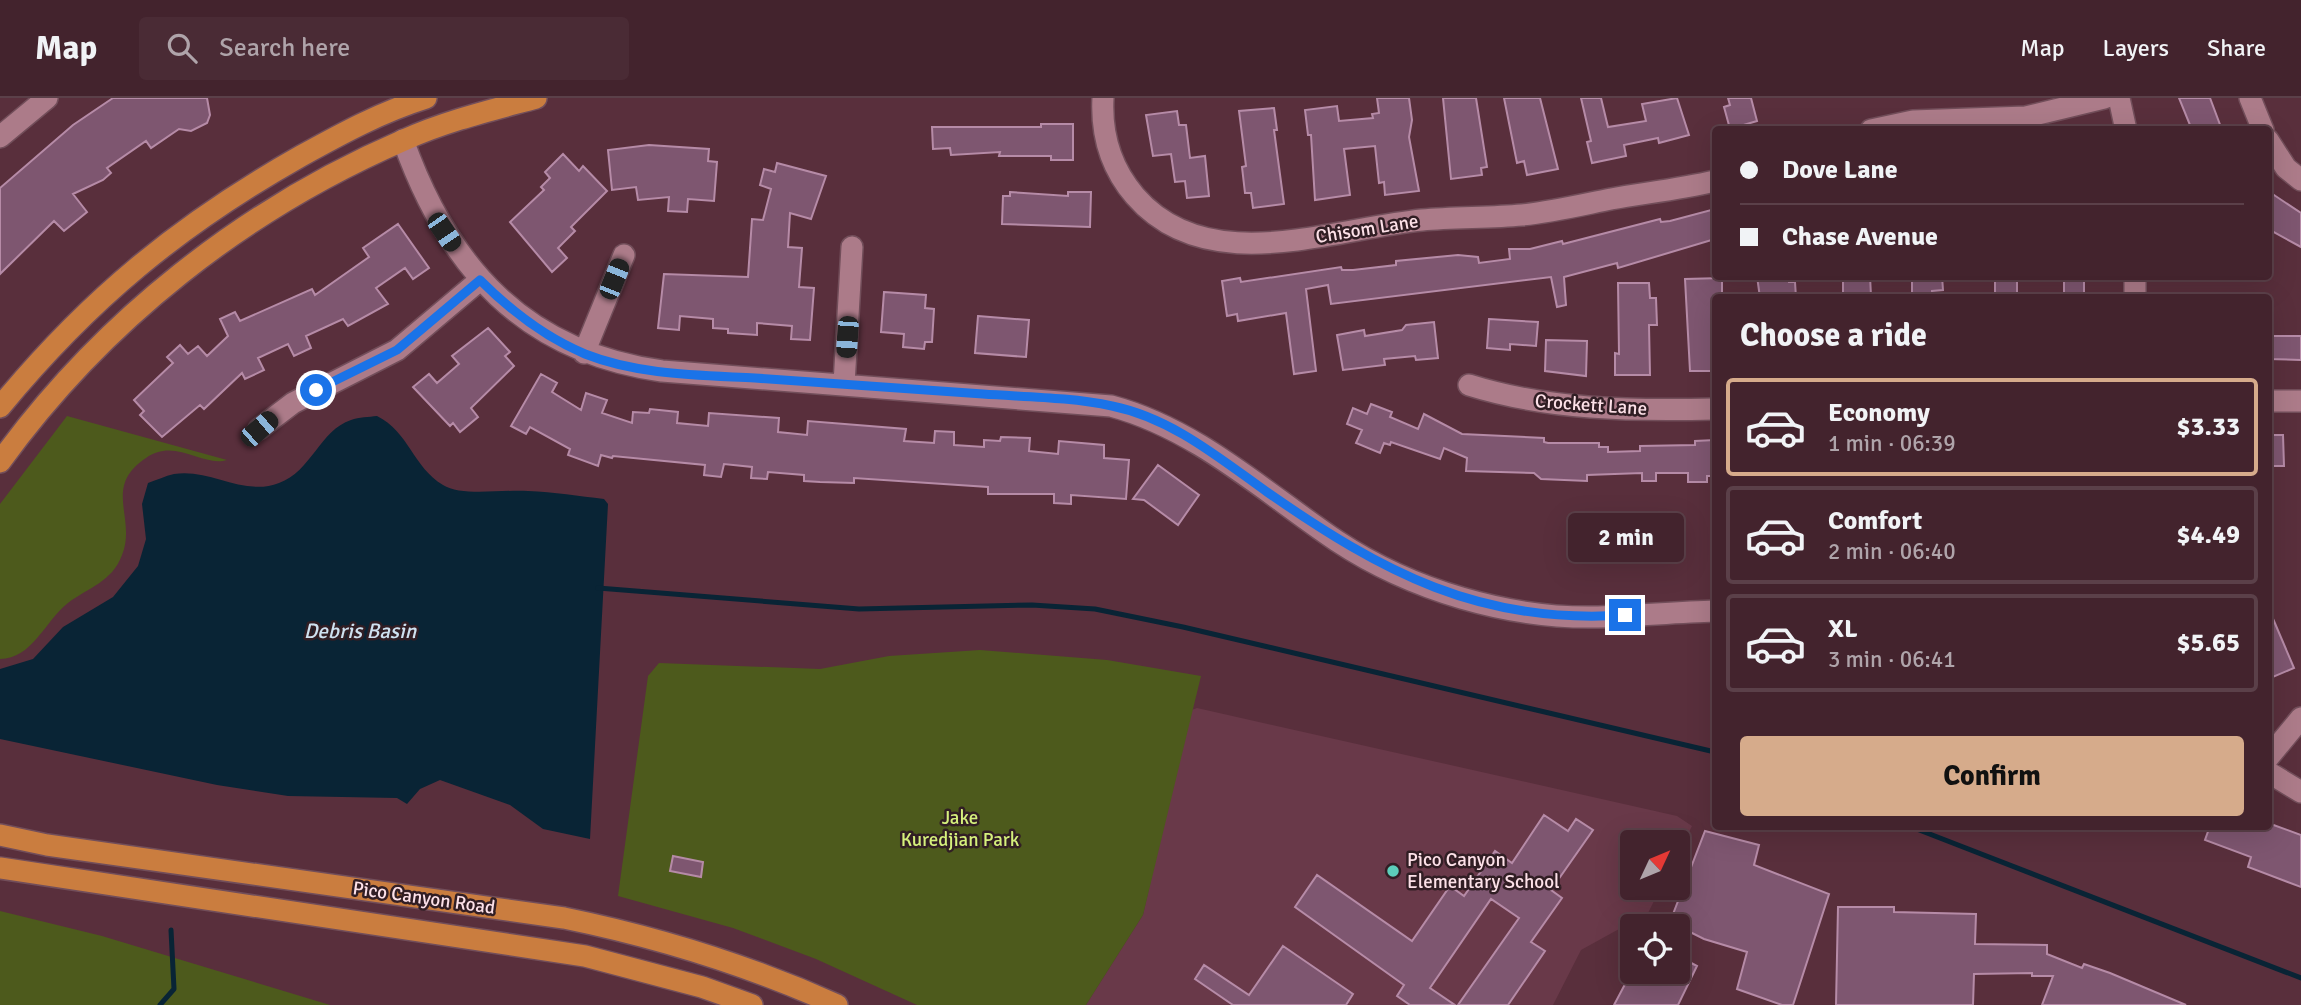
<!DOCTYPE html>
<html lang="en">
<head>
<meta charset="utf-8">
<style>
  :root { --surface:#43232d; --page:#4a2b35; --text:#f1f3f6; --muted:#afa4aa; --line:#5b4049; --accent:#d6ab8b }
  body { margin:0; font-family:Signika,sans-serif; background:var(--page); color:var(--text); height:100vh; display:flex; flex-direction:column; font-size:26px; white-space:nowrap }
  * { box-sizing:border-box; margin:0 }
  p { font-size:23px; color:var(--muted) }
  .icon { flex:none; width:38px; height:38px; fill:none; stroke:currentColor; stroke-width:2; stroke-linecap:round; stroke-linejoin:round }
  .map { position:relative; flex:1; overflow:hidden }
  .details { position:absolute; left:1712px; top:196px; width:560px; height:536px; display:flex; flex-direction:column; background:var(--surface); border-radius:7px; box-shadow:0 7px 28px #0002,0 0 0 2px var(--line) }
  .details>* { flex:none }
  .banner { position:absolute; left:1712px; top:28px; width:560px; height:154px; border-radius:7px; box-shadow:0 7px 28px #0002,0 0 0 2px var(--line); display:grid; align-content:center; height:154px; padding:0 28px; background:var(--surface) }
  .needle { width:46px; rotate:46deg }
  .controls { position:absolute; left:1620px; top:732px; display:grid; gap:14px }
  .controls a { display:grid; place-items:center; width:70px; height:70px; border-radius:7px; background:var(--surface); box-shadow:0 7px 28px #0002,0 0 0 2px var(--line); font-size:35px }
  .end { position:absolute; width:32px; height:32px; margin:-16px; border:9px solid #1a73e8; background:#fff; box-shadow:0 0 0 4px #fff }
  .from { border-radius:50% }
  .bubble { position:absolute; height:49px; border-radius:7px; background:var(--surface); box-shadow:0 7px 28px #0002,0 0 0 2px var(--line); font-size:23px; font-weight:700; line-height:49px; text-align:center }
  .car { position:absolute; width:21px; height:42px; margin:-21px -10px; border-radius:9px; box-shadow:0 0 5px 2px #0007; background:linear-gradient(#222 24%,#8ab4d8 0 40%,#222 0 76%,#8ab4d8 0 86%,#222 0) }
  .banner b { display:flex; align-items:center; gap:24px; height:66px; font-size:26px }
  .banner b+b { border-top:2px solid var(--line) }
  .banner i { width:18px; height:18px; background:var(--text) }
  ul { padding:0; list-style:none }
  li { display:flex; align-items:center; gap:21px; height:98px; margin:0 14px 10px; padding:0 14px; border:4px solid var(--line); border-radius:7px }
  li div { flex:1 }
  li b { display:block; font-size:26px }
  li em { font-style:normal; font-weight:700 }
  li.on { border-color:var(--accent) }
  li>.icon { width:63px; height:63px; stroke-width:1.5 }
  h2 { padding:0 28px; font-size:32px; line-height:84px }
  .primary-button { display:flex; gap:14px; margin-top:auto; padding:14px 28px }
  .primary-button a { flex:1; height:80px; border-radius:7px; background:var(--accent); color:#111; font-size:28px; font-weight:700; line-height:80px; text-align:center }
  header { display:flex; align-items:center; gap:42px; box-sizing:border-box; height:98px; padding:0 35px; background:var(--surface); border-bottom:2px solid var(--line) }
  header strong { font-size:33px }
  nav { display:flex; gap:38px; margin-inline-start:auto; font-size:24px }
  .search { width:490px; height:63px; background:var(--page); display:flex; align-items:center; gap:18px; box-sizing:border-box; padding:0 24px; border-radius:7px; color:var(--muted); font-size:26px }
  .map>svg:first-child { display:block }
</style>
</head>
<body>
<header>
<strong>Map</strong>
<div class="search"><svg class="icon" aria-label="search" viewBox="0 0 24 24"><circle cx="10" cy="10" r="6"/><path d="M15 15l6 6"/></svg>Search here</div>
<nav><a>Map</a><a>Layers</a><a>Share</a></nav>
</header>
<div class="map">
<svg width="2301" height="907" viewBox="0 0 2301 907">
  <rect width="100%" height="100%" fill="#592f3c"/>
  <path fill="#693949" d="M1197,610L1677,718L1692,728L1678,756V744H1633V789H1661L1648,815L1581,852L1553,907H1086L1143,817L1189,613Z"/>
  <path fill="#4d5a1c" d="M67,318L227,362C204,370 175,339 146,360C102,389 137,420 122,457C112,484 89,489 68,505C45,523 32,561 0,561V406Z
    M980,552L1107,562L1201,578L1143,817L1086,907H917L816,861L733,830L618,798L648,578L659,565L820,571L889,558Z
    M0,813L102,838L330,907H0Z"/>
  <path fill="#092435" d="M377,318C409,334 413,369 443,387C461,399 505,391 528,393C554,394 579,398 604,401L608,406L590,741L543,731L510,707L440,682L420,691L407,706L397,700L288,698L217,687L0,641V571L33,561L63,529L113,499L138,468L146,441L142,406L148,385C157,382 165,378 174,376C210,370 244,399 279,385C311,374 320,332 351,322C359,319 369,319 377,318Z"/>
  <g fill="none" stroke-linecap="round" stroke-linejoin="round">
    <path stroke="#092435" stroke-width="5" d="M598,490L859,511L1032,507L1095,511L1183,529L1715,654
      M1909,728L2301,880
      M160,907L174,891L171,832"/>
  </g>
  <path fill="#7e5670" stroke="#b68ba7" stroke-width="2" d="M113,0H207L210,17L207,25L191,33L179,31L151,50L146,43L107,70L111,75L103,82L73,96L87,114L64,133L54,123L0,176V90L73,27Z
    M1377,0H1409L1412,22L1409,39L1419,93L1385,97L1384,84L1379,85L1375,48L1344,51L1350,97L1315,102L1311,37H1308L1305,12L1337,8L1339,23L1373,20L1372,16L1379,15Z
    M1443,0H1476L1487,69L1481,70L1482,77L1451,81Z
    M1504,0H1540L1558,71L1527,77L1524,63L1517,65Z
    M1581,0H1601L1608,29L1646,23L1642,6L1677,0L1689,37L1659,45L1658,40L1624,47L1626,58L1592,65L1587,44L1591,43Z
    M1728,0H1751L1757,23L1730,31L1724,9L1730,7Z
    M2179,0H2210L2222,32H2192Z
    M1274,10L1277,32H1274L1284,106L1253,110L1251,95H1245L1242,69L1246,68L1239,13Z
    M1177,13L1179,27H1186L1190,60L1205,58L1209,98L1187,100L1185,83L1175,84L1171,56L1153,58L1146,17Z
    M1041,26H1073V62H1051V58H999L1000,54L951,57L950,50L933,51L932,29H1041Z
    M649,47L709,51L708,63L717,64L714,103L688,101L687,114L668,113L669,99L638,102L636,89L612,92L608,52Z
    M563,56L579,73L583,68L607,93L571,129L575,133L558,150L567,160L552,174L510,124L544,92L541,89L550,80L545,74Z
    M777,65L826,78L811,121L790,115L788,149L802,150L799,189L814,190L810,242L791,241L792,228L757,225V237L728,235V231L713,230V221L680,218L679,232L658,230L664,176L748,179L752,121L763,122L771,91L760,87L764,71L775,74Z
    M2268,93L2301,115V149L2268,131Z
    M1010,94L1068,98V94H1091L1090,129L1002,126L1003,98H1010Z
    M1715,111V141L1618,170L1617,165L1564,179L1566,207L1557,209L1551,179L1331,206L1328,187L1306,191L1316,273L1294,276L1286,215L1238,223L1237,216L1227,218L1222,183L1240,180L1241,184L1341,169L1342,172H1353L1396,167V163L1458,157L1478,159L1479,165L1510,161L1509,151H1530L1562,143L1563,146L1660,121L1661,124L1670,123Z
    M398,126L429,170L413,181L405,170L376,190L388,206L348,228L343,221L306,238L311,250L294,258L288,246L258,260L264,272L245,281L242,275L204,311L200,307L162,339L140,317L144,313L134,302L173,265L167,259L180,247L188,256L198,248L207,258L228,238L220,221L235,214L240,223L312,191L315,197L369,159L363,150Z
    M1757,178H1788L1789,184H1795L1796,200H1760Z
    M1843,178H1870L1871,198L1843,200Z
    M1912,178H1942L1943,192L1932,193V200H1912Z
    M2064,178H2084V200H2064Z
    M1995,179H2017V200H1995Z
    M1722,180V200H1715V222H1712L1715,273H1690L1685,181Z
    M1618,185H1649L1650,200H1656L1657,227H1649L1650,277H1615V255L1619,256Z
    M884,194L926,197L925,210L934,211L932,244H925L924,251L903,249L904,236L881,234Z
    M978,218L1029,222L1026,259L975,255Z
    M1489,221L1538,224L1536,248L1510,246V252L1487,250Z
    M1434,224L1438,260L1416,262L1415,258L1384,261L1385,267L1343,272L1337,237L1364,232L1365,238L1402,232L1406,227Z
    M488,230L510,254L505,258L514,268L471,310L478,319L460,334L453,325L450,328L413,289L429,276L437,285L459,266L452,258Z
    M2268,238H2301V262L2268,261Z
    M1546,242L1587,243L1586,278L1545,273Z
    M541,276L557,285L552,294L581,312L586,295L607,302L602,315L632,325L633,314L649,315L650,311L678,314L677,325L708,328L709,315L779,320L778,334L807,337L808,323L906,331L904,343L934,345L935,333L954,334V347L984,349V342L1000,343L1001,339L1030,340L1029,353L1058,356L1059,343L1104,347V360L1129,362L1126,401L1071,397V406L1054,405V396H988V389L854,380V385L820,384L804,383V377L768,374L767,381L751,380L752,369L724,366L721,379L704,377L705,367L613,358L612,360L601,357L598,368L568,357L570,351L530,329L526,336L511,328Z
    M1371,306L1392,314L1390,319L1418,331L1424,316L1462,336L1544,340V344L1548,345H1599V349H1608V354L1640,353V348L1695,347V343L1715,342V378H1707V384H1688V375H1656V383H1642V375L1587,377V383L1541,381L1534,375L1466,373L1467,360L1444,350L1440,361L1391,344L1390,347L1384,345L1380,355L1356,345L1362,332L1347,326L1353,310L1367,316Z
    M2268,337H2283L2284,368H2268Z
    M1158,367L1199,397L1178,427L1144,402L1133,401Z
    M2268,509L2294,570L2268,581Z
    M1544,717L1568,733L1576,721L1593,732L1551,792L1562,800L1531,844L1545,853L1508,907H1458L1519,820L1491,801L1430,890L1455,907H1410L1397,898L1404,887L1295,809L1317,777L1412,843L1450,788L1464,798L1495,753L1512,765Z
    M2268,725L2301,737V789L2248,769L2251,759L2205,742L2210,728H2268Z
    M1705,733L1759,747L1754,767L1829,796L1793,907H1782L1737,891L1747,854L1704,841L1670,824Z
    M673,758L703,764L701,779L670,773Z
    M1838,809H1894V814L1976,816L1975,846L2047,847V856L2082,870L2084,866L2110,875L2186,907H2042L2053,878H2032V875L1974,876L1973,907H1836Z
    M1283,848L1353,896L1346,907H1233L1195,881L1204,867L1249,897Z
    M1678,858L1697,868L1678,907H1614L1632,873H1678Z"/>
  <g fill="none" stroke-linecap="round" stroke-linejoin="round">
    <g stroke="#724e5a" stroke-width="24">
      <path id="minor" d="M1103,0C1101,37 1111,70 1135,98C1207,181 1330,131 1422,122C1455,119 1489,120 1522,117C1552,114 1581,107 1611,101C1645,95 1681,91 1715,83
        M2119,0L2126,32
        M2250,0L2263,32
        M1871,32L1913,23L2026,19L2104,0
        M0,39L47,0
        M403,42C448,169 524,254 662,273L1111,308C1197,331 1264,394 1337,443C1411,492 1509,521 1598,519C1637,518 1676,514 1715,513
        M2268,42L2286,70L2301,82
        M2135,200V178
        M584,255L624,157
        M844,286L852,149
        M1469,287C1549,312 1631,313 1715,311
        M2268,303H2301
        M259,331L293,305L397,252L480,182
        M2268,660L2301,620
        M2268,674L2301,694"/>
    </g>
    <g stroke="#724e5a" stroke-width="24">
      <path id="major" d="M0,309C89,201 179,127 301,58C341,36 381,14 426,0
        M0,364C102,223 244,111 404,42C446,23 492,12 536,0
        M0,737L47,747L564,820C657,839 750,868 837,907
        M0,770L585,858L702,889L752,907"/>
    </g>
    <use href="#minor" stroke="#ac7b89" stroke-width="21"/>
    <use href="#major" stroke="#ca7d3f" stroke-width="21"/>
  </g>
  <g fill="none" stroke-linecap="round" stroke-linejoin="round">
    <path stroke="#1a73e8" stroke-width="9" d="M316,292L397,252L480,182C511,213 544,239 585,256C638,277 699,277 755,280C831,285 907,291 983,296C1025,299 1070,299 1112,308C1171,320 1218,359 1267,394C1382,474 1480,527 1625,517"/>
  </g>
  <circle fill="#5cceba" stroke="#311e24" stroke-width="2.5" cx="1393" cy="773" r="7"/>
  <g text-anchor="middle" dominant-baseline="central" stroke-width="5" stroke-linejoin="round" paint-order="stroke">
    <g font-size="19" fill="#fde1e8" stroke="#311e24">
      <text transform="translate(1367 131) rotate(-9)">Chisom Lane</text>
      <text transform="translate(1591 307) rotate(4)">Crockett Lane</text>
      <text transform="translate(424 800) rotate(8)">Pico Canyon Road</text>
    </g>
    <g font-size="19" fill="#d5f07c" stroke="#311e24">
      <text x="960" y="720">Jake<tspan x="960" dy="22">Kuredjian Park</tspan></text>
    </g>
    <g font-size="19" fill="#fde1e8" stroke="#311e24" text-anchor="start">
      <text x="1407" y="762">Pico Canyon<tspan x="1407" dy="22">Elementary School</tspan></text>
    </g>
    <g font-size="21" font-style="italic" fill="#cee1f0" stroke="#311e24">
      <text x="360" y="533">Debris Basin</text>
    </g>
  </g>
</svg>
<div class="controls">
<a><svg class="needle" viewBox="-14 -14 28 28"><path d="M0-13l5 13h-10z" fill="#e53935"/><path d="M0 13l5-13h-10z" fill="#afa4aa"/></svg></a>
<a><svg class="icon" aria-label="locate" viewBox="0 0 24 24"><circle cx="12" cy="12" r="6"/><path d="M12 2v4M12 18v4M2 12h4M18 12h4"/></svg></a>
</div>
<i class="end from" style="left:316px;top:292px"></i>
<i class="end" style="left:1625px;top:517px"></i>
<div class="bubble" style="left:1568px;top:415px;width:116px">2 min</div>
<i class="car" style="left:444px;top:134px;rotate:146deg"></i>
<i class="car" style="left:614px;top:181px;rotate:22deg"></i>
<i class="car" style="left:847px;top:239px;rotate:184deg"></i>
<i class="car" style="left:259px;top:331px;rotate:49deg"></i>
<div class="banner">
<b><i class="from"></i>Dove Lane</b>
<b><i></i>Chase Avenue</b>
</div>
<section class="details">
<h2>Choose a ride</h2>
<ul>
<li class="on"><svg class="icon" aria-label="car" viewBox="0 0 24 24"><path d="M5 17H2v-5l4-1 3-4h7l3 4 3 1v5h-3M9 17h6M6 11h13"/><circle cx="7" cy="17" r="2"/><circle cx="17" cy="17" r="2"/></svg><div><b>Economy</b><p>1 min · 06:39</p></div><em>$3.33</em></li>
<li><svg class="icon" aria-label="car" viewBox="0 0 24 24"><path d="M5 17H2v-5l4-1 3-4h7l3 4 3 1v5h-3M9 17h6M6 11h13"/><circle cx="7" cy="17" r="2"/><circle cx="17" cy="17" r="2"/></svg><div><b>Comfort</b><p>2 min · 06:40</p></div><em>$4.49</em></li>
<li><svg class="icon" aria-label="car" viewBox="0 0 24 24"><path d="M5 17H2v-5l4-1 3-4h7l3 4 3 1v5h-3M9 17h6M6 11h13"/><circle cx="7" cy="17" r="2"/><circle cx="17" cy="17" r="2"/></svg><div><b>XL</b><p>3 min · 06:41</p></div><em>$5.65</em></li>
</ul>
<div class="primary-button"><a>Confirm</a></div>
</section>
</div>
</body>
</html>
